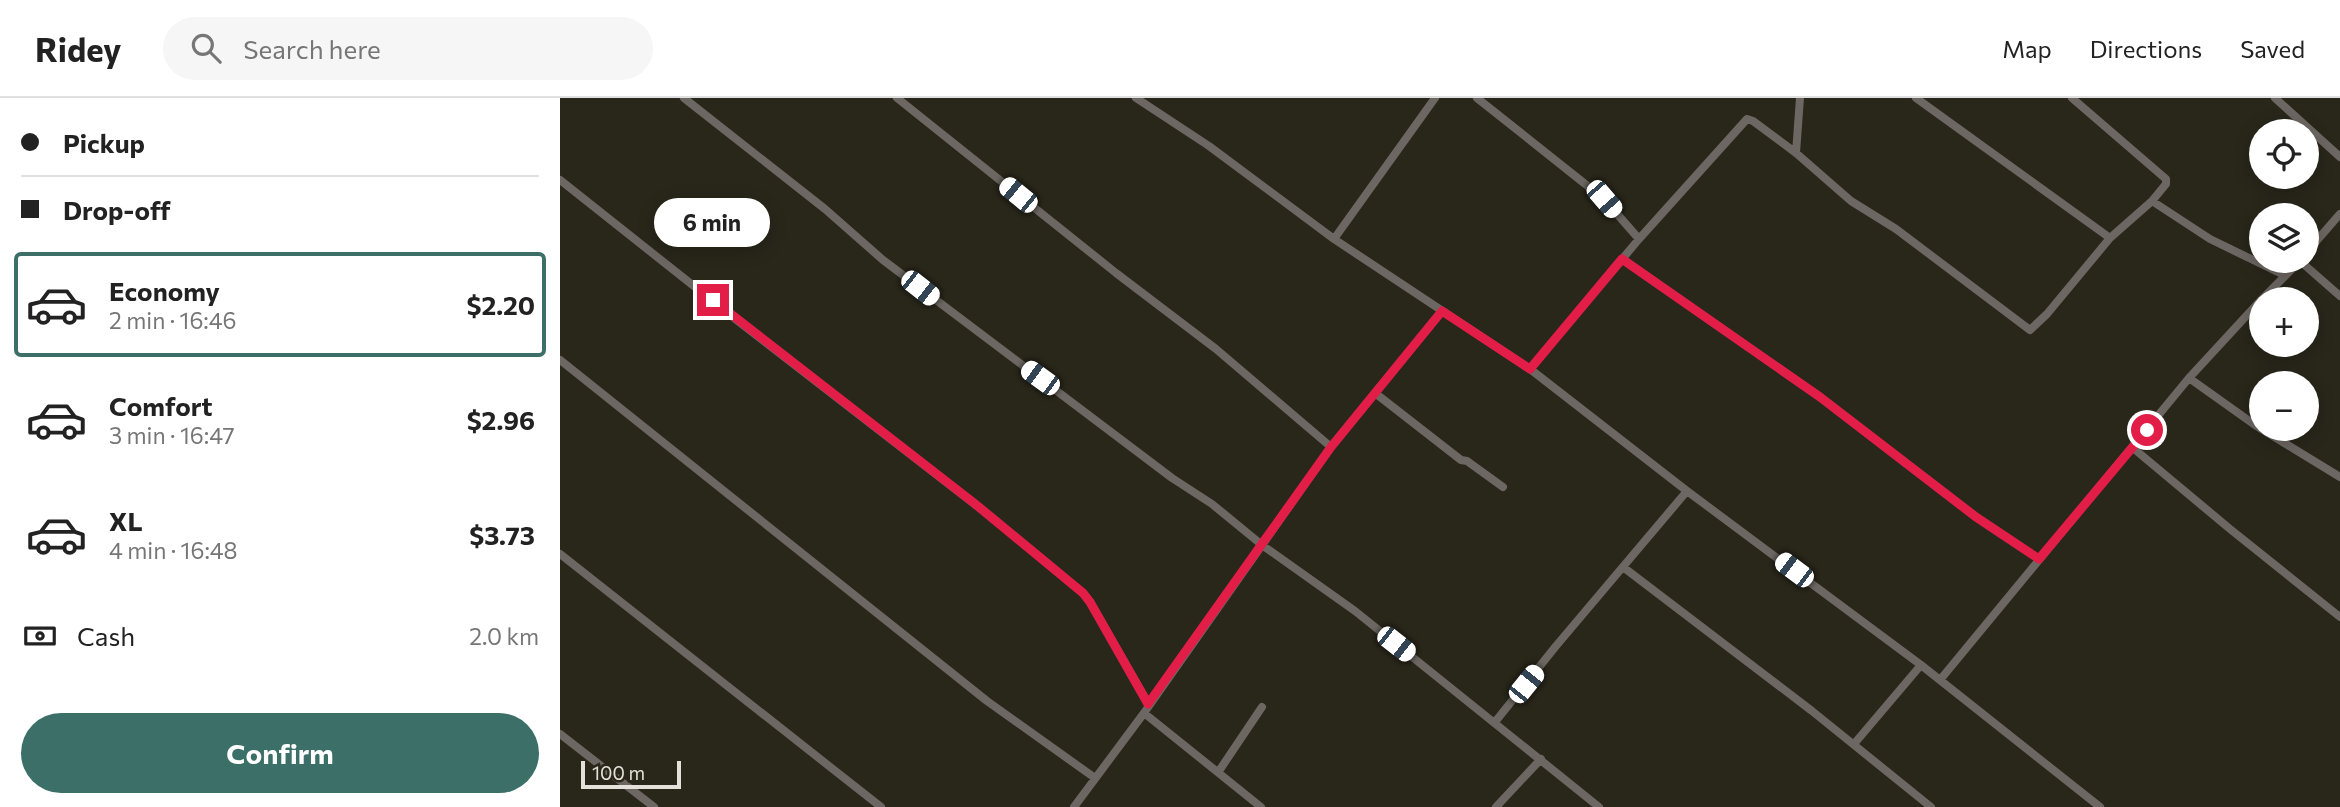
<!DOCTYPE html>
<html lang="en">
<head>
<meta charset="utf-8">
<style>
  :root { --surface:#fff; --page:#f6f6f6; --text:#222; --muted:#767676; --line:#e0e0e0; --accent:#3b6f68 }
  body { margin:0; font-family:Commissioner,sans-serif; background:var(--page); color:var(--text); height:100vh; display:flex; flex-direction:column; font-size:26px; white-space:nowrap }
  * { box-sizing:border-box; margin:0 }
  p { font-size:23px; color:var(--muted) }
  .icon { flex:none; width:38px; height:38px; fill:none; stroke:currentColor; stroke-width:2; stroke-linecap:round; stroke-linejoin:round }
  .map { position:relative; flex:1; overflow:hidden }
  .drawer { display:flex; flex-direction:column; background:var(--surface); width:560px }
  .drawer>* { flex:none }
  .hud { display:grid; align-content:center; height:154px; padding:0 21px; background:var(--surface) }
  .controls { position:absolute; left:1689px; top:21px; display:grid; gap:14px }
  .controls a { display:grid; place-items:center; width:70px; height:70px; border-radius:50%; background:var(--surface); box-shadow:0 4px 18px #0003; font-size:35px }
  .scale { position:absolute; left:21px; bottom:18px; width:100px; box-sizing:border-box; padding-left:7px; border:4px solid #e3e1d9; border-top:0; font-size:19px; line-height:24px; white-space:nowrap; color:#e3e1d9; -webkit-text-stroke:5px #29261a; paint-order:stroke }
  .end { position:absolute; width:32px; height:32px; margin:-16px; border:9px solid #e11d48; background:#fff; box-shadow:0 0 0 4px #fff }
  .from { border-radius:50% }
  .bubble { position:absolute; height:49px; border-radius:24px; background:var(--surface); box-shadow:0 4px 18px #0003; font-size:23px; font-weight:700; line-height:49px; text-align:center }
  .car { position:absolute; width:21px; height:42px; margin:-21px -10px; border-radius:9px; box-shadow:0 0 5px 2px #0007; background:linear-gradient(#fff 24%,#345 0 40%,#fff 0 76%,#345 0 86%,#fff 0) }
  .hud b { display:flex; align-items:center; gap:24px; height:66px; font-size:26px }
  .hud b+b { border-top:2px solid var(--line) }
  .hud i { width:18px; height:18px; background:var(--text) }
  ul { padding:0; list-style:none }
  li { display:flex; align-items:center; gap:21px; height:105px; margin:0 14px 10px; padding:0 7px; border:4px solid transparent; border-radius:7px }
  li div { flex:1 }
  li b { display:block; font-size:26px }
  li em { font-style:normal; font-weight:700 }
  li.current { border-color:var(--accent) }
  li>.icon { width:63px; height:63px; stroke-width:1.5 }
  .pay { display:flex; align-items:center; gap:18px; height:77px; padding:0 21px; font-size:26px }
  .pay p { margin-inline-start:auto }
  .action { display:flex; gap:14px; margin-top:auto; padding:14px 21px }
  .action a { flex:1; height:80px; border-radius:42px; background:var(--accent); color:#fff; font-size:28px; font-weight:700; line-height:80px; text-align:center }
  header { display:flex; align-items:center; gap:42px; box-sizing:border-box; height:98px; padding:0 35px; background:var(--surface); border-bottom:2px solid var(--line) }
  header strong { font-size:33px }
  nav { display:flex; gap:38px; margin-inline-start:auto; font-size:24px }
  .search { width:490px; height:63px; background:var(--page); display:flex; align-items:center; gap:18px; box-sizing:border-box; padding:0 24px; border-radius:38px; color:var(--muted); font-size:26px }
  main { display:flex; flex:1; min-height:0 }
  .map>svg:first-child { display:block }
</style>
</head>
<body>
<header>
<strong>Ridey</strong>
<div class="search"><svg class="icon" aria-label="search" viewBox="0 0 24 24"><circle cx="10" cy="10" r="6"/><path d="M15 15l6 6"/></svg>Search here</div>
<nav><a>Map</a><a>Directions</a><a>Saved</a></nav>
</header>
<main>
<section class="drawer">
<div class="hud">
<b><i class="from"></i>Pickup</b>
<b><i></i>Drop-off</b>
</div>
<ul>
<li class="current"><svg class="icon" aria-label="car" viewBox="0 0 24 24"><path d="M5 17H2v-5l4-1 3-4h7l3 4 3 1v5h-3M9 17h6M6 11h13"/><circle cx="7" cy="17" r="2"/><circle cx="17" cy="17" r="2"/></svg><div><b>Economy</b><p>2 min · 16:46</p></div><em>$2.20</em></li>
<li><svg class="icon" aria-label="car" viewBox="0 0 24 24"><path d="M5 17H2v-5l4-1 3-4h7l3 4 3 1v5h-3M9 17h6M6 11h13"/><circle cx="7" cy="17" r="2"/><circle cx="17" cy="17" r="2"/></svg><div><b>Comfort</b><p>3 min · 16:47</p></div><em>$2.96</em></li>
<li><svg class="icon" aria-label="car" viewBox="0 0 24 24"><path d="M5 17H2v-5l4-1 3-4h7l3 4 3 1v5h-3M9 17h6M6 11h13"/><circle cx="7" cy="17" r="2"/><circle cx="17" cy="17" r="2"/></svg><div><b>XL</b><p>4 min · 16:48</p></div><em>$3.73</em></li>
</ul>
<div class="pay"><svg class="icon" aria-label="cash" viewBox="0 0 24 24"><path d="M3 7h18v10H3z"/><circle cx="12" cy="12" r="2"/></svg>Cash<p>2.0 km</p></div>
<div class="action"><a>Confirm</a></div>
</section>
<div class="map">
<svg width="1780" height="709" viewBox="0 0 1780 709">
  <rect width="100%" height="100%" fill="#29261a"/>
  <g fill="none" stroke-linecap="round" stroke-linejoin="round">
    <path stroke="#6c6762" stroke-width="8" d="M124,0L265,111L323,162L612,380L652,406L702,447L795,513L1039,709
      M337,0L556,175L656,251L771,349
      M576,0L649,48L774,141
      M875,0L774,141L970,271L1127,393L1361,567L1540,709
      M917,0L1044,101L1079,141
      M1356,0L1550,140
      M1512,0L1606,81V86L1592,103
      M1715,0L1780,59
      M1236,55L1240,0
      M0,82L178,223L435,422L523,495L530,504L588,605
      M1746,155L1780,116
      M1062,161L1260,299L1416,419L1479,461
      M1740,163L1780,198
      M1702,201L1740,163
      M0,262L427,603L535,680
      M970,271L1079,141L1187,21L1193,23L1236,55L1291,103L1336,131L1470,232L1487,216L1550,140L1592,103L1650,141L1724,177
      M1629,280L1695,327L1780,379
      M815,295L901,362L907,363L943,389
      M1573,350L1670,431L1780,519
      M0,456L321,709
      M1063,469L1252,613L1371,709
      M1380,582L1629,280L1701,202
      M584,615L701,709
      M935,624L996,548L1127,393
      M0,636L94,709
      M1294,646L1361,567
      M659,673L702,609
      M514,709L584,615L771,349L882,213
      M936,709L981,661"/>
  </g>
  <g fill="none" stroke-linecap="round" stroke-linejoin="round">
    <path stroke="#e11d48" stroke-width="9" d="M153,202L414,405L523,495L530,504L588,606L771,349L882,213L970,271L1062,161L1260,299L1416,419L1479,461L1587,332"/>
  </g>
</svg>
<div class="controls">
<a><svg class="icon" aria-label="locate" viewBox="0 0 24 24"><circle cx="12" cy="12" r="6"/><path d="M12 2v4M12 18v4M2 12h4M18 12h4"/></svg></a>
<a><svg class="icon" aria-label="layers" viewBox="0 0 24 24"><path d="M12 4l9 5-9 5-9-5zM3 14l9 5 9-5"/></svg></a>
<a>+</a>
<a>−</a>
</div>
<div class="scale">100 m</div>
<i class="end from" style="left:1587px;top:332px"></i>
<i class="end" style="left:153px;top:202px"></i>
<div class="bubble" style="left:94px;top:100px;width:116px">6 min</div>
<i class="car" style="left:458px;top:97px;rotate:309deg"></i>
<i class="car" style="left:1044px;top:101px;rotate:139deg"></i>
<i class="car" style="left:360px;top:190px;rotate:128deg"></i>
<i class="car" style="left:480px;top:280px;rotate:306deg"></i>
<i class="car" style="left:1234px;top:472px;rotate:307deg"></i>
<i class="car" style="left:836px;top:546px;rotate:128deg"></i>
<i class="car" style="left:966px;top:586px;rotate:39deg"></i>
</div>
</main>
</body>
</html>
